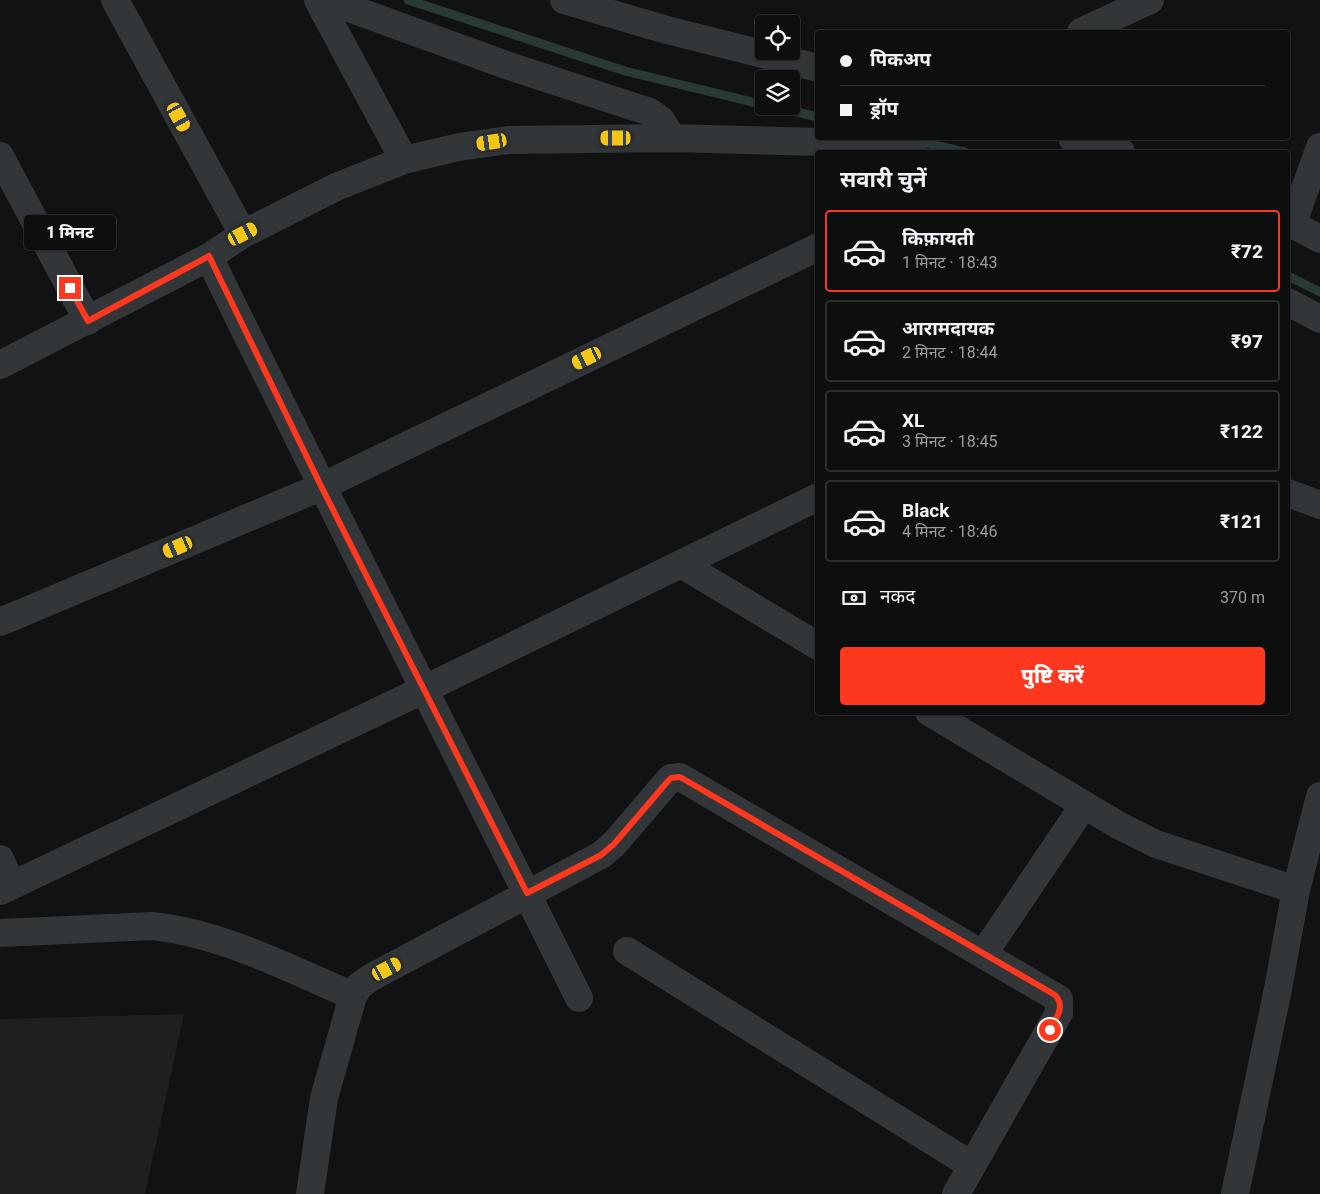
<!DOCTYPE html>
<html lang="hi">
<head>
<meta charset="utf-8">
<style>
  :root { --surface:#0d0e0e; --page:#161717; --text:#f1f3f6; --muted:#9a9c9e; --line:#2d2e2e; --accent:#fe381e }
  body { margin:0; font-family:Roboto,"Noto Sans Devanagari",sans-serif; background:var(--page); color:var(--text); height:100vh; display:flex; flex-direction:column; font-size:19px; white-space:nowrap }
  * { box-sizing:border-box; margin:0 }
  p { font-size:16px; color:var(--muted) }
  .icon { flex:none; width:28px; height:28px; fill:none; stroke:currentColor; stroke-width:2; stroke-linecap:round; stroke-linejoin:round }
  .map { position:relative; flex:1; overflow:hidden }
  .sheet { position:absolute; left:815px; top:150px; width:475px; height:565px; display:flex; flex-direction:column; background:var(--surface); border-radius:5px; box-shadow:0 1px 4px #0004,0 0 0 1px var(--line) }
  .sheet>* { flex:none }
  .banner { position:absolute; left:815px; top:30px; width:475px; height:110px; border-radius:5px; box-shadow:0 1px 4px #0004,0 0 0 1px var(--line); display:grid; align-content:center; height:110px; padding:0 25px; background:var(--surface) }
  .tools { position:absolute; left:755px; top:15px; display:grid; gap:10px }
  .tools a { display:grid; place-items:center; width:45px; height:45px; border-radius:5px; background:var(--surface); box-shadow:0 1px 4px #0004,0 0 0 1px var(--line); font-size:25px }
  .end { position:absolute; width:22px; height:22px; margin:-11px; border:6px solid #fe381e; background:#fff; box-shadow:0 0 0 2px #fff }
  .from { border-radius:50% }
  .bubble { position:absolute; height:35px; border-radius:5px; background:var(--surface); box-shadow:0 1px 4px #0004,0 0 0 1px var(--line); font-size:16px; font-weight:800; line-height:35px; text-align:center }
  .car { position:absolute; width:15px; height:30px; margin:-15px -8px; border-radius:6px; box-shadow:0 0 4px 1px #0007; background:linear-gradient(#f5c518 24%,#345 0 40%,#f5c518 0 76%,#345 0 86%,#f5c518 0) }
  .banner b { display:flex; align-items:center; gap:18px; height:48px; font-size:19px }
  .banner b+b { border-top:1px solid var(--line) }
  .banner i { width:12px; height:12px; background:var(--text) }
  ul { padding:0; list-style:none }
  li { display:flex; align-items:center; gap:15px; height:82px; margin:0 10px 8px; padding:0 15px; border:2px solid var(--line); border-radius:5px }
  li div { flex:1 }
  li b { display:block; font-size:19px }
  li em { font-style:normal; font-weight:800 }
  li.selected { border-color:var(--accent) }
  li>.icon { width:45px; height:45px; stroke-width:1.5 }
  h2 { padding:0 25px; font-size:22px; line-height:60px }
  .pay { display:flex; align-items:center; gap:12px; height:55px; padding:0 25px; font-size:19px }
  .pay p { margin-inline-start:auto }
  .button { display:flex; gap:10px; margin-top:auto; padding:10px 25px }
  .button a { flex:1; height:58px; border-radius:5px; background:var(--accent); color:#fff; font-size:20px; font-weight:800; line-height:58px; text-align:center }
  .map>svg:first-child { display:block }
</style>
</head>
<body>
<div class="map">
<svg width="1320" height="1194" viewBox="0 0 1320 1194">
  <rect width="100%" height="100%" fill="#111213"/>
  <path fill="#1d1f20" d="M184,1014L145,1194H0V1019Z"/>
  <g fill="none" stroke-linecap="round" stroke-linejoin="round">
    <path stroke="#293937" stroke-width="9" d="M408,0L625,71L764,105
      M771,106L818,117
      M912,140L965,152
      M1288,276L1320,292"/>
    <path stroke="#323638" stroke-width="28" d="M115,0L243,234
      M318,0L404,160
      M327,0L509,66L650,112L661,120L672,138
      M564,0L667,30L818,68
      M1081,32L1150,0
      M865,138L913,152
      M1072,138L1121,152
      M0,156L88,321
      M1288,222L1320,239
      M1292,225L1320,147
      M209,257C330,505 456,751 579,998
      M1288,302L1320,319
      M0,365L209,257L243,234L336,187L404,160L459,147L508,140L672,138L822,142L866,138
      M1288,493L1320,505
      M681,564L818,646
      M0,622L321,487L818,247
      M929,712L1118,825L1156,844L1296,890
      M0,859L12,885
      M0,891L425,689L818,497
      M0,933L153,926C224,934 288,968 353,996
      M627,951L971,1165
      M984,953L1084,805
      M310,1194L324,1098L353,996L359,986L370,978L601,855L614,844L668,781L671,778L680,777L1059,999V1013L956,1194
      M1235,1194L1277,994L1296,890L1320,796"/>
  </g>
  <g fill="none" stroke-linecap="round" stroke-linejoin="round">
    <path stroke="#fe381e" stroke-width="6" d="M70,288L88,321L209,256L321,486L527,893L601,855L614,844L668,781L671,778L680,777L1055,995C1066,1006 1056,1019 1050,1030"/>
  </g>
</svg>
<div class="tools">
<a><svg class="icon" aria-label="locate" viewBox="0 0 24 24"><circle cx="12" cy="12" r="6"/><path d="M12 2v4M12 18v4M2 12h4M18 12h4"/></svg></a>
<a><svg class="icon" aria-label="layers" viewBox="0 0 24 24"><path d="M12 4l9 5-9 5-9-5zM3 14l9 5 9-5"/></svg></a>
</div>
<i class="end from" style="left:1050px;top:1030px"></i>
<i class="end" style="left:70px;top:288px"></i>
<div class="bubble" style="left:24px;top:215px;width:92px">1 मिनट</div>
<i class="car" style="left:179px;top:117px;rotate:151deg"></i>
<i class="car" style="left:616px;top:138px;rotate:270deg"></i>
<i class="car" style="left:492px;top:142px;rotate:261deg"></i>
<i class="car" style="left:243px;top:234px;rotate:63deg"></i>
<i class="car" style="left:587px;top:358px;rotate:244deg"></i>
<i class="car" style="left:178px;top:547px;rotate:247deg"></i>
<i class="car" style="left:387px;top:969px;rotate:62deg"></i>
<div class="banner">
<b><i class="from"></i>पिकअप</b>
<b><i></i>ड्रॉप</b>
</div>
<section class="sheet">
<h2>सवारी चुनें</h2>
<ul>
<li class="selected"><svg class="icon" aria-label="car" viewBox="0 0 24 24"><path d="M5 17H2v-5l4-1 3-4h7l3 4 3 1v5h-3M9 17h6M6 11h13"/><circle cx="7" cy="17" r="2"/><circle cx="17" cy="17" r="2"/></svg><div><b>किफ़ायती</b><p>1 मिनट · 18:43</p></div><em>₹72</em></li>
<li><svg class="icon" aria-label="car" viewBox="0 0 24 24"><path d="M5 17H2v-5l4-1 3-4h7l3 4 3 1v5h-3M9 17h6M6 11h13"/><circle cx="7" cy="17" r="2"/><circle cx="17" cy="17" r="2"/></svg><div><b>आरामदायक</b><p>2 मिनट · 18:44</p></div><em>₹97</em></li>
<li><svg class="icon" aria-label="car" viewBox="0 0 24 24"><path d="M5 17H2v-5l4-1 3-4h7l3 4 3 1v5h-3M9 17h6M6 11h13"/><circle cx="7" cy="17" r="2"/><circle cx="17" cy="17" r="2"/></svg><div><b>XL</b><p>3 मिनट · 18:45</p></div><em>₹122</em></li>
<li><svg class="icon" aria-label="car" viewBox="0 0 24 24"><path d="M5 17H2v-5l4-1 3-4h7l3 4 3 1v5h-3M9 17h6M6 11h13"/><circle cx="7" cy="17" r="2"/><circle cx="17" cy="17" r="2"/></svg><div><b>Black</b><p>4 मिनट · 18:46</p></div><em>₹121</em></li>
</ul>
<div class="pay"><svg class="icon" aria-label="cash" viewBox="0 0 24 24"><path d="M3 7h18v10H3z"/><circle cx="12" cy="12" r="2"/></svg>नकद<p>370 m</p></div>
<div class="button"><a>पुष्टि करें</a></div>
</section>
</div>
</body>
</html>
